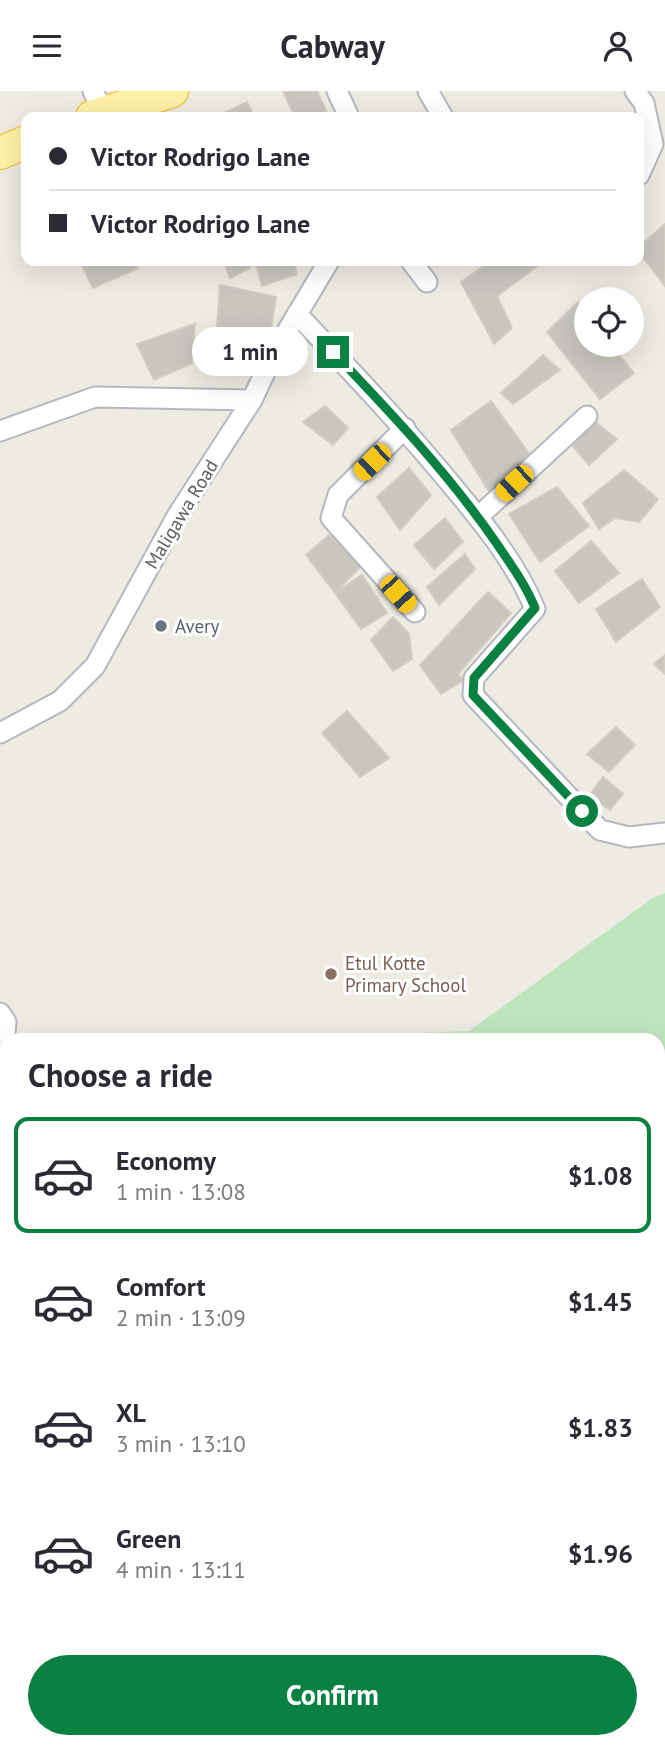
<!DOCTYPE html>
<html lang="en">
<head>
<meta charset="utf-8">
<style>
  :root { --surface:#fff; --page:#f7f7f7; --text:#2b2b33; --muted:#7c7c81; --line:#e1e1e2; --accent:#0b8043 }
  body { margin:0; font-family:"PT Sans",sans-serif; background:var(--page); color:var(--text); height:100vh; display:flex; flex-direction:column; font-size:26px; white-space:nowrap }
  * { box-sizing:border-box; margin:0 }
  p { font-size:23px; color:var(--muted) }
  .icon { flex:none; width:38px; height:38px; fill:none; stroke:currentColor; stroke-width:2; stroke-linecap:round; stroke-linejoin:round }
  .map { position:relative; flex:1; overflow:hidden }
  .sheet { position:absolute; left:0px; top:942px; width:665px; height:716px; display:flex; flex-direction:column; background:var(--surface); border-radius:21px 21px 0 0; box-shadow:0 7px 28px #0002 }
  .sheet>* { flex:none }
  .banner { position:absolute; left:21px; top:21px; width:623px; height:154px; border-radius:14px; box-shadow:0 7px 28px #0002; display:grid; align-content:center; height:154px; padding:0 28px; background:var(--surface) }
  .controls { position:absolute; left:574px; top:196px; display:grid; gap:14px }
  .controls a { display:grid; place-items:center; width:70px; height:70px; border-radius:50%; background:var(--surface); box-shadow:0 7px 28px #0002; font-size:35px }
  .end { position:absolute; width:32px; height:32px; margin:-16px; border:9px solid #0b8043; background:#fff; box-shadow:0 0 0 4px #fff }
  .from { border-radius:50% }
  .bubble { position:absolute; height:49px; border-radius:24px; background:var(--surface); box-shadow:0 7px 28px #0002; font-size:23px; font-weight:600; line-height:49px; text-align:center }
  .car { position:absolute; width:21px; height:42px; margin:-21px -10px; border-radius:9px; box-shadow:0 0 5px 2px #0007; background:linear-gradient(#f5c518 24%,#345 0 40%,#f5c518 0 76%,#345 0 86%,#f5c518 0) }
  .banner b { display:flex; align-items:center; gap:24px; height:66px; font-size:26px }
  .banner b+b { border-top:2px solid var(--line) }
  .banner i { width:18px; height:18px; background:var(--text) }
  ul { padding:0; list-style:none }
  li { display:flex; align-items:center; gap:21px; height:116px; margin:0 14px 10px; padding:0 14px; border:4px solid transparent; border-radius:14px }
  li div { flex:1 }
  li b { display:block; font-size:26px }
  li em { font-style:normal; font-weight:600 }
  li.current { border-color:var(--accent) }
  li>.icon { width:63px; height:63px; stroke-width:1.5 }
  h2 { padding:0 28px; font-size:32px; line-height:84px }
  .primary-button { display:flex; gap:14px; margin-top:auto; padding:14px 28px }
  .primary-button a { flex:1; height:80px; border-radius:42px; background:var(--accent); color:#fff; font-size:28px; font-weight:600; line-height:80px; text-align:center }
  header { display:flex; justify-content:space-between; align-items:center; height:91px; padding:0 28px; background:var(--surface); font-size:32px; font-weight:600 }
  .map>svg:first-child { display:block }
</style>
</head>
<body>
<header><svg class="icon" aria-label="menu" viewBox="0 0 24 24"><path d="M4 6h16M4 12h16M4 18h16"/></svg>Cabway<svg class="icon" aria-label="person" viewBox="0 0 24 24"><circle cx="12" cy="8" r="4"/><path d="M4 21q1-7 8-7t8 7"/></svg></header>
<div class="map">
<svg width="665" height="1656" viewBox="0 0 665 1656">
  <rect width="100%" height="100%" fill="#edebe2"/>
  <path fill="#bfe5be" d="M665,802V1204L658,1210V948H262L469,940L654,806Z
    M7,1223V1650H45L37,1656H0V1229Z"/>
  <path fill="#a1d6ff" d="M665,1270V1656H214L220,1650H658V1276Z"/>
  <path fill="#c8c6bf" stroke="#d2ccc1" stroke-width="2" d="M283,0H317L329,26H295Z
    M247,11L254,26H216Z
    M665,133V195L639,161V156Z
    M80,170H135L138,177L93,197Z
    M224,170H248L250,177L230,187Z
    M255,170H293L297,183L262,195Z
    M491,170H544L497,205L512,237L494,253L461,191Z
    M220,194L276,206L270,243L217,236Z
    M578,211L586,222V254H611L634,282L600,308L547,241Z
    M195,233L192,272L154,289L137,253Z
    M543,264L560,279L513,313L501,302Z
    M491,310L536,372L493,407L451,339Z
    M325,315L348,337L333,354L303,331Z
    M595,331L617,348L589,374L572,354Z
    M409,377L431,404L400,439L377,406Z
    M624,379L658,408L639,431L615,427L599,438L583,412Z
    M557,396L589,435L540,471L509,423Z
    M445,427L463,451L434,478L414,454Z
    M329,444L361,475L335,502L306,464Z
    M591,450L619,482L579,512L555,480Z
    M465,463L475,478L439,514L427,496Z
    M362,484L387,522L361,538L335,502Z
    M642,488L660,516L616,551L596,518Z
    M488,501L511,522L458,583L464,589L441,603L420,574Z
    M393,526L409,543L412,568L393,580L371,549Z
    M665,564V583L654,573Z
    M347,620L389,667L360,686L322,642Z
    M616,636L635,654L609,681L587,663Z
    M603,686L623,703L610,719L589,705Z"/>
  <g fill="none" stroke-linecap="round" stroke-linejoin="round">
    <g stroke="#b5b8bd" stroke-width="23">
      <path id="minor" d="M93,0L104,22
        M337,0L349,26
        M428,0L443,26
        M635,0L644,12L653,53L639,84
        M411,170L427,191
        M297,223C351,280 405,337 455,398C485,434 517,474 535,518L474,587L473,604L600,739L629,746L665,742
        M405,337L338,404L331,427L415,521
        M0,340L95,306L252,309
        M478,426L587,325
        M0,642L60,610L95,575L177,425L252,309L274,262L329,170
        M0,922L6,931L3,964L0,966"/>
    </g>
    <g stroke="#b5b8bd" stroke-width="28">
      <path id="tertiary" d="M658,1242L665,1236
        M109,1656L116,1650"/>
    </g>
    <g stroke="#f1c558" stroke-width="35">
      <path id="primary" d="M92,26L172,0
        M0,62L26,51"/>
    </g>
    <path stroke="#98c6a4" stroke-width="4.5" stroke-dasharray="7 3.5" stroke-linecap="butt" d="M5,1287L7,1289"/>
    <use href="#minor" stroke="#fff" stroke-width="19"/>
    <use href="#tertiary" stroke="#fff" stroke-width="24"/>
    <use href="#primary" stroke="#fff0a6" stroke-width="32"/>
  </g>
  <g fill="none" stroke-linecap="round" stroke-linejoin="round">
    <path stroke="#0b8043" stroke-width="9" d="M333,261C391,322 449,383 497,453C511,474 526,494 535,517L474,587L473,604L582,720"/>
  </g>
  <circle fill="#6b7280" stroke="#fff" stroke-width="2.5" cx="161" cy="535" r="7"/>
  <circle fill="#8d6e63" stroke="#fff" stroke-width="2.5" cx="331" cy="883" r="7"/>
  <g text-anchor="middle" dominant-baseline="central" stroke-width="6" stroke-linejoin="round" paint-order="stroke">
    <g font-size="19" fill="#5b5e63" stroke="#fff">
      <text transform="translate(181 423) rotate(-59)">Maligawa Road</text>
    </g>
    <g font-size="19" fill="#5b616d" stroke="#fff" text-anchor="start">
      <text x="175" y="535">Avery</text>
    </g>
    <g font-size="19" fill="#785e54" stroke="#fff" text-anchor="start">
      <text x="345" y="872">Etul Kotte<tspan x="345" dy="22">Primary School</tspan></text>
    </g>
  </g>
</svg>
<div class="controls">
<a><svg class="icon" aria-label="locate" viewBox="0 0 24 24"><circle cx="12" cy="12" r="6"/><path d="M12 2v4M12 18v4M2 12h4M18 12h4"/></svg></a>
</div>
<i class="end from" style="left:582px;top:720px"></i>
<i class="end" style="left:333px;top:261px"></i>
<div class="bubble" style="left:192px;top:236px;width:116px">1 min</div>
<i class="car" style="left:372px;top:371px;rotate:226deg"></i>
<i class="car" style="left:514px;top:392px;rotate:227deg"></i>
<i class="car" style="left:398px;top:503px;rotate:138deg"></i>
<div class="banner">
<b><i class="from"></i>Victor Rodrigo Lane</b>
<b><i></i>Victor Rodrigo Lane</b>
</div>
<section class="sheet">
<h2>Choose a ride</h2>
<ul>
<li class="current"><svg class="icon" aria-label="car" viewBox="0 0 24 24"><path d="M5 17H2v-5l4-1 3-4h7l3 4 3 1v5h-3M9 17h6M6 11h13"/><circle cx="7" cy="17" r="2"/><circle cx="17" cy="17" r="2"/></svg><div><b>Economy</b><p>1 min · 13:08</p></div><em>$1.08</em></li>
<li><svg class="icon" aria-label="car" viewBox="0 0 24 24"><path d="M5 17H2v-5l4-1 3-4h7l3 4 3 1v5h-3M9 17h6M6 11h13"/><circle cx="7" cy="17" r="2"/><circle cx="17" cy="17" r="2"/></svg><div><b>Comfort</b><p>2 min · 13:09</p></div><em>$1.45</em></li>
<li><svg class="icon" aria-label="car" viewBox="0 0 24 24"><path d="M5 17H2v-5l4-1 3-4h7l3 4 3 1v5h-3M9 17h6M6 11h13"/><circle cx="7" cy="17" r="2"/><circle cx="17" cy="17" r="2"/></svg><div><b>XL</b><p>3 min · 13:10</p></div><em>$1.83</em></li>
<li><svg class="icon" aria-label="car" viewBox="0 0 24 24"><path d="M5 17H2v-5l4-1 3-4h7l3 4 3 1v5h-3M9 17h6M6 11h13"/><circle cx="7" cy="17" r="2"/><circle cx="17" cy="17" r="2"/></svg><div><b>Green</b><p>4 min · 13:11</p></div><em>$1.96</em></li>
</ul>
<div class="primary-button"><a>Confirm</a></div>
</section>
</div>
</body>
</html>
